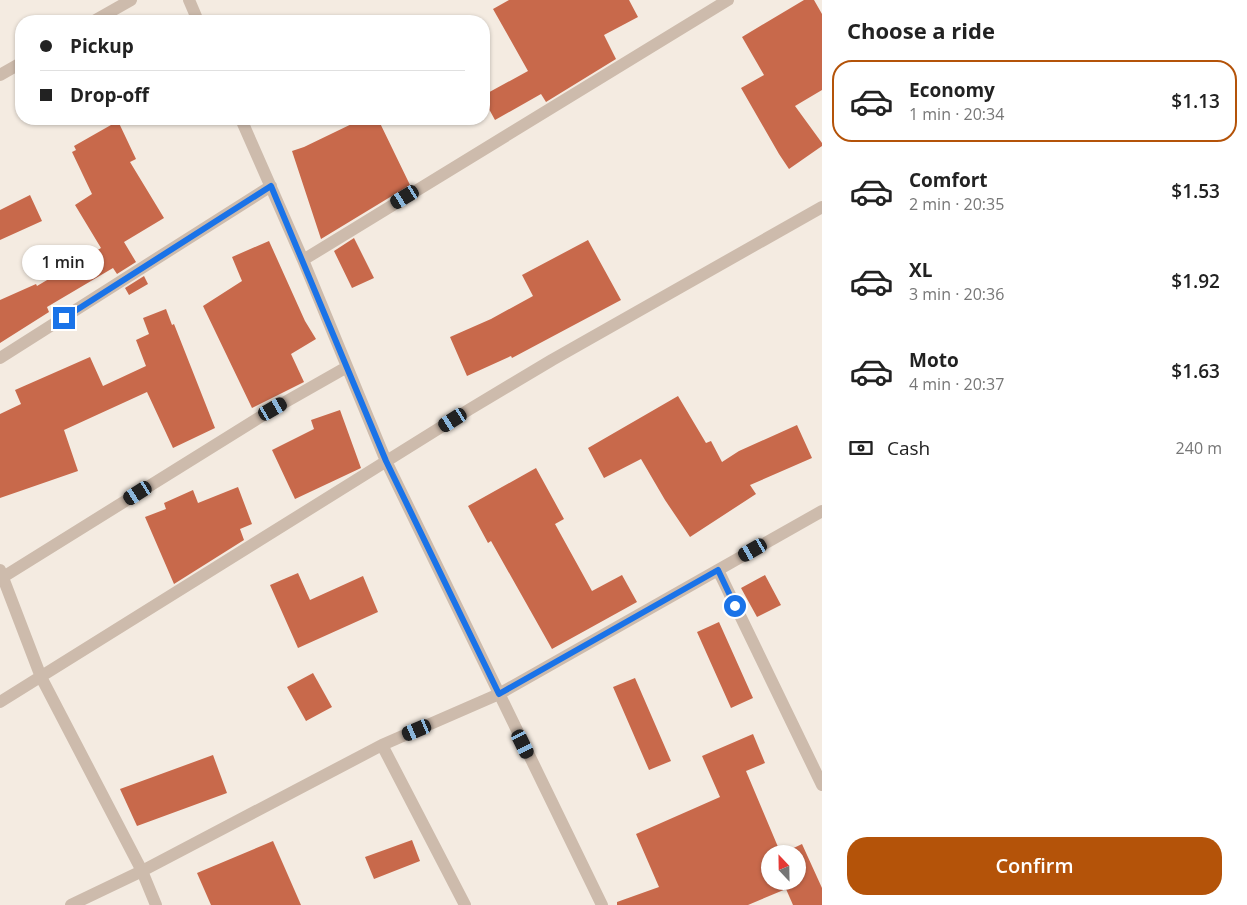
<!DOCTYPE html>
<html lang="en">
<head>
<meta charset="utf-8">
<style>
  :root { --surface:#fff; --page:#f6f6f6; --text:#222; --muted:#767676; --line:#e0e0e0; --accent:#b45309 }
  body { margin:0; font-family:"Open Sans",sans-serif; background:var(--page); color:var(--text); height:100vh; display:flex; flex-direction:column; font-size:19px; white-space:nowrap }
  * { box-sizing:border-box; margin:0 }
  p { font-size:16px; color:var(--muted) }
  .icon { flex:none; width:28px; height:28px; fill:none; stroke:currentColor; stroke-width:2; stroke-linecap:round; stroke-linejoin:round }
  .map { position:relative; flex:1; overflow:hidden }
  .side { display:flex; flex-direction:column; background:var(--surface); width:425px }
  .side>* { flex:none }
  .top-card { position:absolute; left:15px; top:15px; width:475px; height:110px; border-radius:20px; box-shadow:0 1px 4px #0004; display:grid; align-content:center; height:110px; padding:0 25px; background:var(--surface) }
  .needle { width:32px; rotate:338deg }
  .buttons { position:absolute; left:761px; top:845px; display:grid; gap:10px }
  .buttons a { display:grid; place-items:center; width:45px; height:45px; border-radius:50%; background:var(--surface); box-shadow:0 1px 4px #0004; font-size:25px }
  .end { position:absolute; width:22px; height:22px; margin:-11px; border:6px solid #1a73e8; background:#fff; box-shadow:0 0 0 2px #fff }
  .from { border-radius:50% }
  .bubble { position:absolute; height:35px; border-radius:18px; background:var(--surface); box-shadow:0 1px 4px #0004; font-size:16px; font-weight:600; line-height:35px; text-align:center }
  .car { position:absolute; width:15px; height:30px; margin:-15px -8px; border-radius:6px; box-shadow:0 0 4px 1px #0007; background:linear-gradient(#222 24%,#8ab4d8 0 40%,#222 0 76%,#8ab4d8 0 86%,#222 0) }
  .top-card b { display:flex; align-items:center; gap:18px; height:48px; font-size:19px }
  .top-card b+b { border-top:1px solid var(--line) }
  .top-card i { width:12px; height:12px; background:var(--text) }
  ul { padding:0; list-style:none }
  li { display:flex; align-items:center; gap:15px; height:82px; margin:0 10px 8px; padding:0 15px; border:2px solid transparent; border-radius:20px }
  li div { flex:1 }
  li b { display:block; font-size:19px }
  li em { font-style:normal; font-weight:600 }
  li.active { border-color:var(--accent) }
  li>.icon { width:45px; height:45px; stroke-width:1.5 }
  h2 { padding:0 25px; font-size:22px; line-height:60px }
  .pay { display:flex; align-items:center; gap:12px; height:55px; padding:0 25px; font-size:19px }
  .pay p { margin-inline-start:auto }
  .action { display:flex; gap:10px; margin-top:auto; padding:10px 25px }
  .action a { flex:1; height:58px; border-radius:20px; background:var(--accent); color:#fff; font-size:20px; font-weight:600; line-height:58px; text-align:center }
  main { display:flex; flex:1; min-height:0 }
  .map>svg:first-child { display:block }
</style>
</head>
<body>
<main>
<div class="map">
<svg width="822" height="905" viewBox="0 0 822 905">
  <rect width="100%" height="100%" fill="#f4ebe1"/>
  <path fill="#c8694b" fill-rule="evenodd" d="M509,0H629L638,17L604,35L616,59L546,102L541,94L495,120L484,100V95L528,71L493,9Z
    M804,0H814L822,14V90L795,106L822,143V146L789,169L779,154L741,88L764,75L742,37Z
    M362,119H378L410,185L321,239L292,151L304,147Z
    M118,121L136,159L130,162L164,218L124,242L136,262L117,274L113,268L47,307L49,312L0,343V300L36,284L37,286L101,248L75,205L92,194L72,152L76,150L74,146Z
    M30,195L42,221L0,240V210Z
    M354,238L374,278L352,288L334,251Z
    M588,240L621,300L512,358L511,356L467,376L450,337L491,319L533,296L522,275Z
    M269,241L305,321L316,339L291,354L304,382L252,408L203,306L242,281L232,257Z
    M144,276L148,284L129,295L125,288Z
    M166,309L172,325L174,324L215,428L173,448L147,392L64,430L78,471L0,498V414L21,404L15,390L90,357L103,386L146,366L136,340L149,334L143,318Z
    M678,396L706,443L711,441L722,462L739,451L797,425L812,458L750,485L756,494L690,537L665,500L641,459L604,478L588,448Z
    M340,410L361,468L295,499L272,450L314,429L311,420Z
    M536,468L564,519L555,524L592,591L622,575L637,602L552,649L491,541L488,543L468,506Z
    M238,487L252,524L240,529L244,540L174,584L145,517L166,509L164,503L193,490L198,503Z
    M298,573L310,600L363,576L378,612L298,648L270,585Z
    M765,575L781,605L757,617L741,588Z
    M719,622L753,698L731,708L697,632Z
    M313,673L332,707L306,721L287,687Z
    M635,678L671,761L649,770L613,687Z
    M753,734L765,763L746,771L781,854L802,844L822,888V905H793L786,889L748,905H617V902L659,887L636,834L720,797L702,756ZM770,854H798V881H770Z
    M213,755L227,793L137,826L120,789Z
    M412,840L420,861L374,879L365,857Z
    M273,841L301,905H211L197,873Z"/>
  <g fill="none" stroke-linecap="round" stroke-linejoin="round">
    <path stroke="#cdbbac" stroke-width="12" d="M189,0L198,21
      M94,21L131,0
      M0,75L21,63
      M241,119L303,260L386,461L602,905
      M303,260L728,0
      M0,358L271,186
      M0,570L41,677L142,871L156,905
      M718,570L822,785
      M0,579L273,409L347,367
      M0,702L470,409L552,360L822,207
      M382,745L465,905
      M71,905L142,871L382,745L499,694L822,511"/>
  </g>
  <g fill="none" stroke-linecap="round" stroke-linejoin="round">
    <path stroke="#1a73e8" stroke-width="6" d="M64,318L271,186L386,461L499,694L718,570L735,606"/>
  </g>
</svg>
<div class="buttons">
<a><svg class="needle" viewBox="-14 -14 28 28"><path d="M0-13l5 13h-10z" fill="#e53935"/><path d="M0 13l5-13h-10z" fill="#767676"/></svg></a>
</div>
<i class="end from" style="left:735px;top:606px"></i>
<i class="end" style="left:64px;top:318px"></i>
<div class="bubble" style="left:22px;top:245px;width:82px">1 min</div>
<i class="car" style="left:405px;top:197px;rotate:239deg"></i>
<i class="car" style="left:273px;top:409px;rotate:60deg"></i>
<i class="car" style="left:453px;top:420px;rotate:238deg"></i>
<i class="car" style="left:138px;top:493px;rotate:238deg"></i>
<i class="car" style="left:753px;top:550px;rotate:240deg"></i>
<i class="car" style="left:417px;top:730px;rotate:247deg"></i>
<i class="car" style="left:523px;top:744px;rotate:154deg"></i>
<div class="top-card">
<b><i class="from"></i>Pickup</b>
<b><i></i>Drop-off</b>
</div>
</div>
<section class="side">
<h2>Choose a ride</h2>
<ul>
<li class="active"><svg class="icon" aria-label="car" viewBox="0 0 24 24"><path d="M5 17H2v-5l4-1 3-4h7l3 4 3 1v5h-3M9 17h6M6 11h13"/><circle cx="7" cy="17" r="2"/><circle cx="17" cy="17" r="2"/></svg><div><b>Economy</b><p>1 min · 20:34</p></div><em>$1.13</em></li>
<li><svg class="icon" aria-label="car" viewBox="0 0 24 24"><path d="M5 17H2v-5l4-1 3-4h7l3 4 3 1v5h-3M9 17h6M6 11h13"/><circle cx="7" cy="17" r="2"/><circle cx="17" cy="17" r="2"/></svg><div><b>Comfort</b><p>2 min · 20:35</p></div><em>$1.53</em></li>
<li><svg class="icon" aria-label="car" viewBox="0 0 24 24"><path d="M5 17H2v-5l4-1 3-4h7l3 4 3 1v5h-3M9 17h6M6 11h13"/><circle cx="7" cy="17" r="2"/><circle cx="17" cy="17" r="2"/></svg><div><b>XL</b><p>3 min · 20:36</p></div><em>$1.92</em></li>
<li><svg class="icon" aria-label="car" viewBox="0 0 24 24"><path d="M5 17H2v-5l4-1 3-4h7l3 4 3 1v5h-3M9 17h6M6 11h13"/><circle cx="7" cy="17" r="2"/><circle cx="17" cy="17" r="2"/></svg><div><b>Moto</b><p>4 min · 20:37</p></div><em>$1.63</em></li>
</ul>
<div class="pay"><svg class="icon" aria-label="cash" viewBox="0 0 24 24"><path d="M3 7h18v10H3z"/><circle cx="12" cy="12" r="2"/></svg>Cash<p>240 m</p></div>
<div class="action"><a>Confirm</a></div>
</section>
</main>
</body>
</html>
